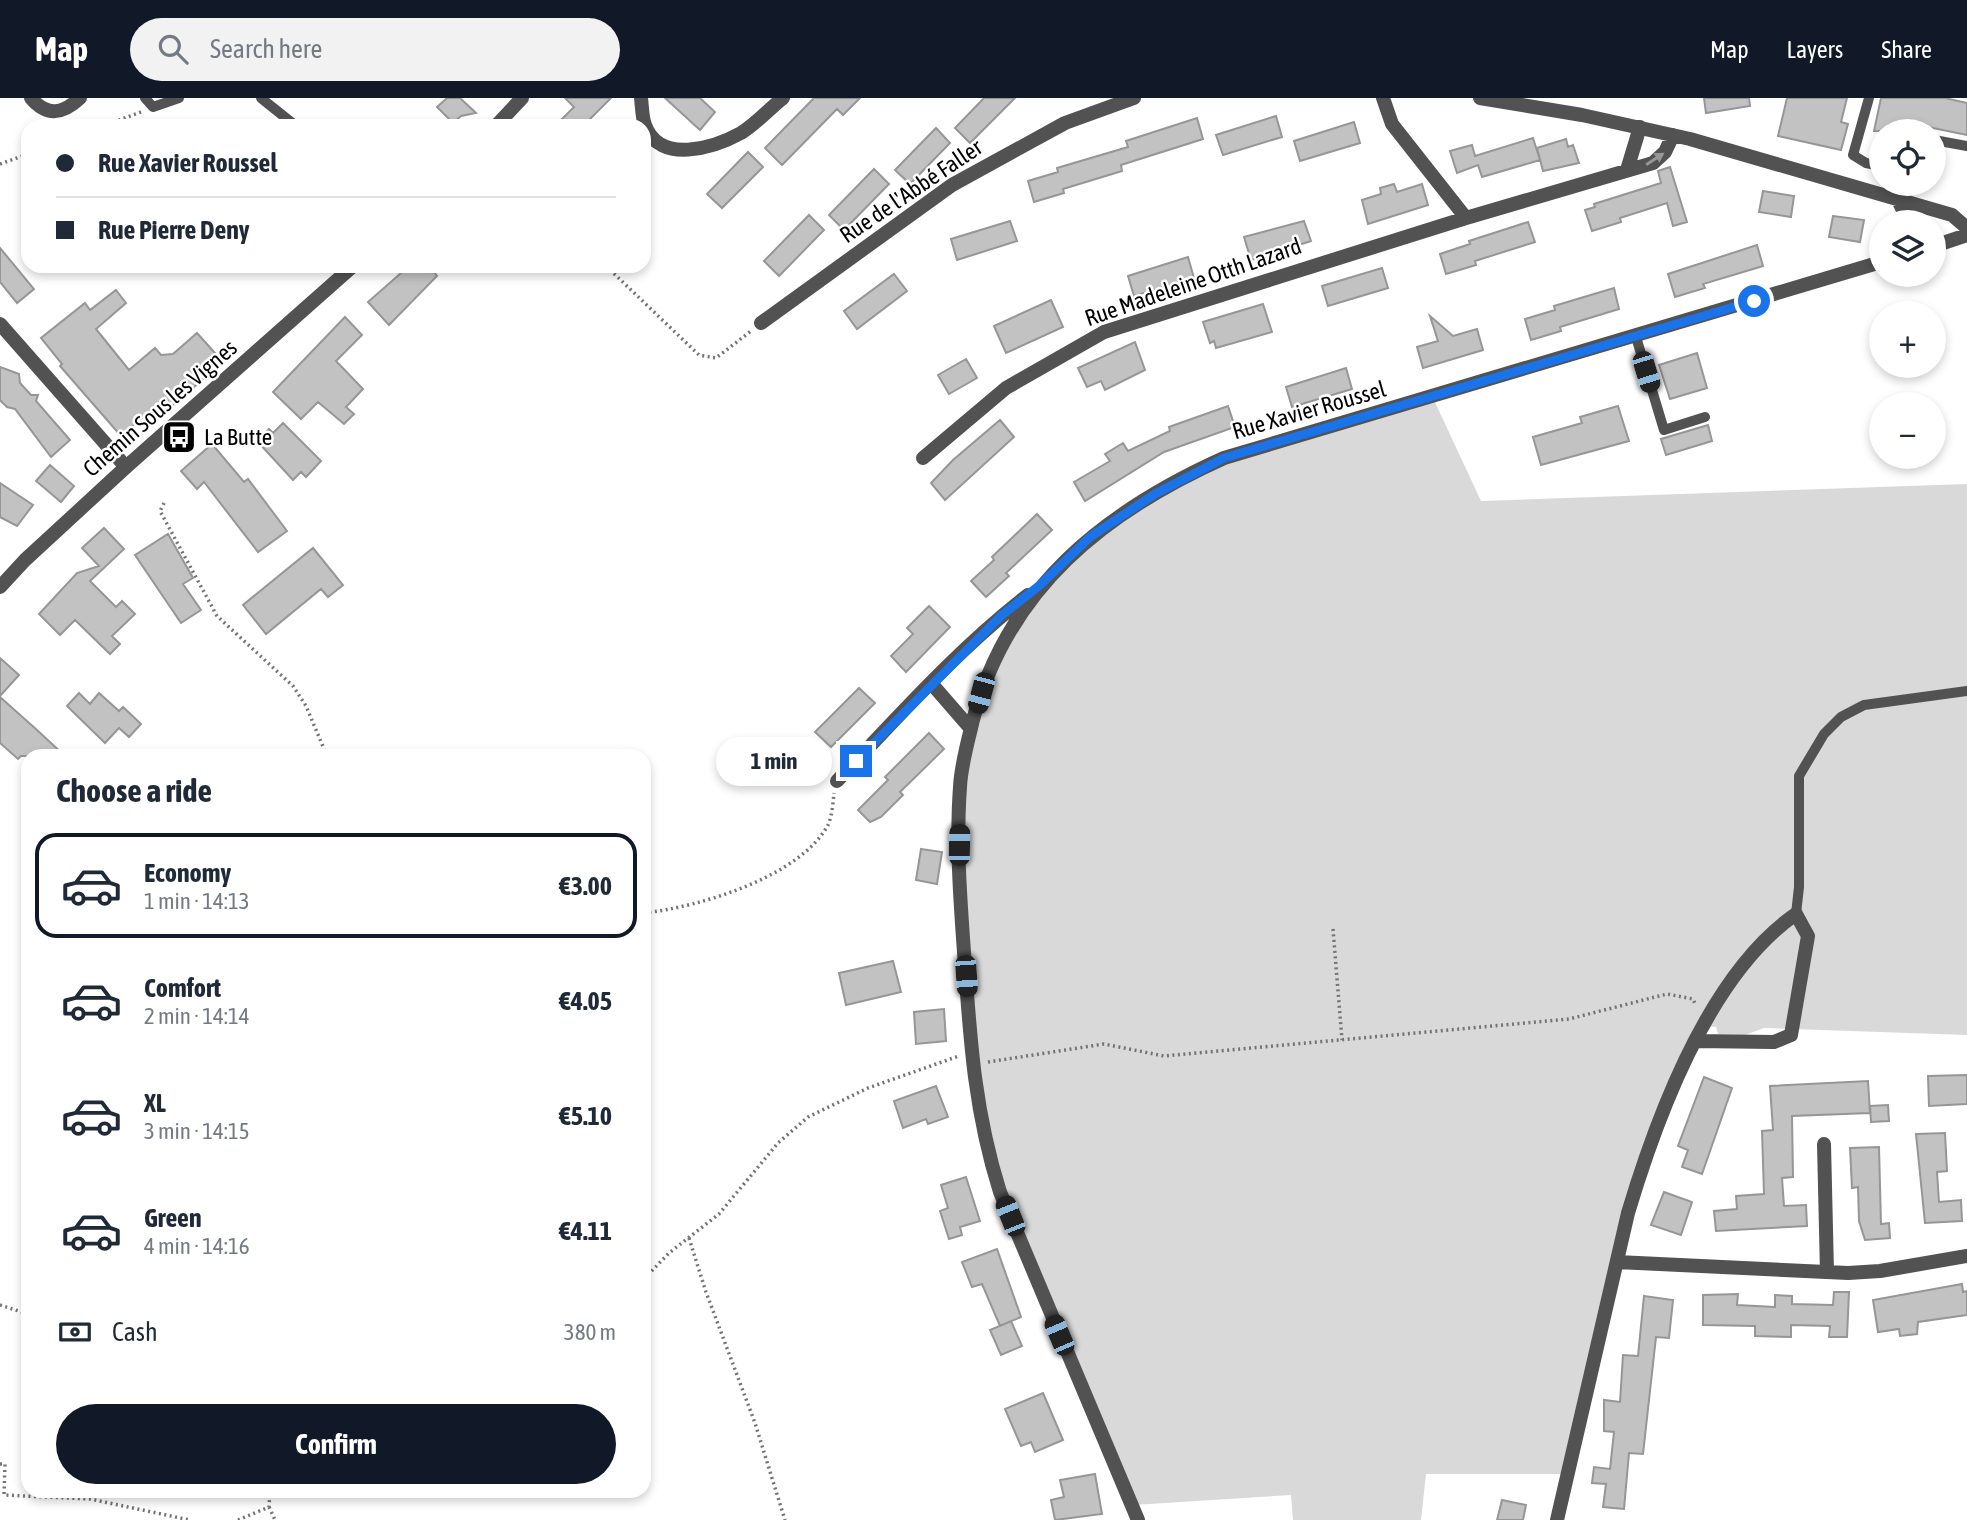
<!DOCTYPE html>
<html lang="en">
<head>
<meta charset="utf-8">
<style>
  :root { --surface:#fff; --page:#f2f2f3; --text:#1f2937; --muted:#747a83; --line:#e0e1e3; --accent:#111827 }
  body { margin:0; font-family:"Asap Condensed",sans-serif; background:var(--page); color:var(--text); height:100vh; display:flex; flex-direction:column; font-size:26px; white-space:nowrap }
  * { box-sizing:border-box; margin:0 }
  p { font-size:23px; color:var(--muted) }
  .icon { flex:none; width:38px; height:38px; fill:none; stroke:currentColor; stroke-width:2; stroke-linecap:round; stroke-linejoin:round }
  .map { position:relative; flex:1; overflow:hidden }
  .sheet { position:absolute; left:21px; top:651px; width:630px; height:749px; display:flex; flex-direction:column; background:var(--surface); border-radius:21px; box-shadow:0 4px 10px #0003 }
  .sheet>* { flex:none }
  .hud { position:absolute; left:21px; top:21px; width:630px; height:154px; border-radius:21px; box-shadow:0 4px 10px #0003; display:grid; align-content:center; height:154px; padding:0 35px; background:var(--surface) }
  .buttons { position:absolute; left:1869px; top:21px; display:grid; gap:14px }
  .buttons a { display:grid; place-items:center; width:77px; height:77px; border-radius:50%; background:var(--surface); box-shadow:0 4px 10px #0003; font-size:35px }
  .end { position:absolute; width:32px; height:32px; margin:-16px; border:9px solid #1a73e8; background:#fff; box-shadow:0 0 0 4px #fff }
  .from { border-radius:50% }
  .bubble { position:absolute; height:49px; border-radius:24px; background:var(--surface); box-shadow:0 4px 10px #0003; font-size:23px; font-weight:700; line-height:49px; text-align:center }
  .car { position:absolute; width:21px; height:42px; margin:-21px -10px; border-radius:9px; box-shadow:0 0 5px 2px #0007; background:linear-gradient(#222 24%,#8ab4d8 0 40%,#222 0 76%,#8ab4d8 0 86%,#222 0) }
  .hud b { display:flex; align-items:center; gap:24px; height:66px; font-size:26px }
  .hud b+b { border-top:2px solid var(--line) }
  .hud i { width:18px; height:18px; background:var(--text) }
  ul { padding:0; list-style:none }
  li { display:flex; align-items:center; gap:21px; height:105px; margin:0 14px 10px; padding:0 21px; border:4px solid transparent; border-radius:21px }
  li div { flex:1 }
  li b { display:block; font-size:26px }
  li em { font-style:normal; font-weight:700 }
  li.on { border-color:var(--accent) }
  li>.icon { width:63px; height:63px; stroke-width:1.5 }
  h2 { padding:0 35px; font-size:32px; line-height:84px }
  .pay { display:flex; align-items:center; gap:18px; height:77px; padding:0 35px; font-size:26px }
  .pay p { margin-inline-start:auto }
  .cta { display:flex; gap:14px; margin-top:auto; padding:14px 35px }
  .cta a { flex:1; height:80px; border-radius:42px; background:var(--accent); color:#fff; font-size:28px; font-weight:700; line-height:80px; text-align:center }
  header { display:flex; align-items:center; gap:42px; box-sizing:border-box; height:98px; padding:0 35px; background:var(--accent); color:#fff }
  header strong { font-size:33px }
  nav { display:flex; gap:38px; margin-inline-start:auto; font-size:24px }
  .search { width:490px; height:63px; background:var(--page); display:flex; align-items:center; gap:18px; box-sizing:border-box; padding:0 24px; border-radius:38px; color:var(--muted); font-size:26px }
  .map>svg:first-child { display:block }
</style>
</head>
<body>
<header>
<strong>Map</strong>
<div class="search"><svg class="icon" aria-label="search" viewBox="0 0 24 24"><circle cx="10" cy="10" r="6"/><path d="M15 15l6 6"/></svg>Search here</div>
<nav><a>Map</a><a>Layers</a><a>Share</a></nav>
</header>
<div class="map">
<svg width="1967" height="1422" viewBox="0 0 1967 1422">
  <rect width="100%" height="100%" fill="#fff"/>
  <path fill="#d9d9d9" d="M1433,300L1481,403L1967,386V937L1764,930L1745,937L1718,936L1716,929L1700,928L1618,1135L1563,1376H1426L1421,1422H1293L1291,1397L1133,1407L1000,1094L974,993L960,686L994,559L1090,439L1186,377Z"/>
  <path fill="#c2c2c2" stroke="#969696" stroke-width="2" d="M447,0H460L476,15L461,18L453,25L437,9Z
    M565,0H611L583,28H555L574,9Z
    M665,0H700L715,14L700,32Z
    M814,0H860L843,17L837,11L782,67L765,50Z
    M984,0H1015L970,45L955,30Z
    M1704,0H1749L1750,8L1706,15Z
    M1787,0H1847L1841,24L1848,26L1841,52L1778,38Z
    M1881,0H1945L1967,5V37L1918,27L1917,33H1874Z
    M1276,18L1282,39L1223,57L1216,37Z
    M1197,20L1203,41L1121,67L1122,73L1063,91L1064,95L1034,104L1028,83L1058,74L1057,70L1128,49L1126,43Z
    M1354,24L1360,45L1300,63L1294,43Z
    M936,30L950,45L910,86L895,72Z
    M1533,40L1540,62L1482,79L1478,67L1457,75L1450,53L1472,47L1475,58Z
    M1566,41L1568,49L1573,47L1579,65L1543,73L1537,50Z
    M748,54L763,69L722,110L707,96Z
    M1670,69L1687,124L1673,128L1667,105L1620,120L1621,124L1592,133L1585,112L1595,109L1594,106L1661,85L1658,73Z
    M874,71L889,86L844,132L829,117Z
    M1394,86L1397,94L1422,86L1428,107L1368,126L1362,102L1381,96L1380,90Z
    M1763,93L1794,98L1791,119L1759,114Z
    M809,117L824,132L779,178L764,163Z
    M1833,118L1864,122L1860,144L1829,139Z
    M1010,123L1017,143L957,162L951,141Z
    M1304,123L1311,143L1251,162L1244,139Z
    M1528,124L1535,144L1475,163L1476,167L1446,176L1440,156L1470,146L1469,143Z
    M1757,147L1763,168L1703,186L1705,190L1675,199L1668,176Z
    M0,150L34,191L17,205L0,184Z
    M1188,159L1194,180L1134,198L1128,178Z
    M409,168H429L437,178L389,227L368,204Z
    M1382,170L1388,190L1328,208L1322,188Z
    M894,176L907,193L857,231L844,213Z
    M1614,190L1619,211L1560,229L1561,233L1531,242L1525,221L1555,212L1554,208Z
    M116,192L126,205L96,231L129,272L155,250L161,257L173,256L197,235L223,264L172,308L165,300L121,338L60,268L62,266L41,240L85,205L90,212Z
    M1051,202L1063,229L1006,255L994,228Z
    M1263,206L1272,234L1216,250L1214,243L1210,245L1203,224Z
    M1430,218L1453,238L1477,231L1483,252L1423,270L1417,249L1438,243Z
    M345,219L362,237L336,263L363,291L346,309L354,316L344,326L318,304L301,321L273,294Z
    M1135,244L1145,272L1105,292L1101,283L1087,289L1078,270Z
    M1697,255L1707,290L1670,301L1659,267Z
    M966,261L977,280L949,296L938,277Z
    M0,269L19,276L20,285L31,297H38L36,303L70,342L51,359L15,311L7,309L0,302Z
    M1346,270L1352,291L1292,309L1286,289Z
    M1228,308L1235,329L1164,354L1085,403L1074,384L1110,363L1105,356L1123,345L1128,353L1170,333L1169,329Z
    M1618,308L1629,343L1541,367L1533,339L1582,325L1580,319Z
    M1000,322L1014,339L945,402L931,385L953,362Z
    M283,325L321,363L306,379L301,374L293,382L257,343L269,331L273,335Z
    M1708,327L1712,343L1666,357L1661,341Z
    M212,346L244,384L248,381L287,433L258,454L204,384L197,391L181,373Z
    M50,367L74,388L61,404L36,383Z
    M0,385L33,407L17,428L0,419Z
    M1037,416L1052,432L1006,475L1009,478L986,499L971,483L994,462L992,459Z
    M104,430L124,451L90,483L116,509L122,503L135,516L112,538L120,546L110,556L75,522L60,537L39,516L77,475L99,468L82,450Z
    M168,436L193,480L183,486L201,512L181,525L135,457Z
    M313,450L343,487L328,499L321,491L266,536L243,507Z
    M929,508L950,529L906,574L891,558L913,536L907,530Z
    M0,560L19,577L0,598Z
    M859,590L875,605L831,649L815,634Z
    M79,595L90,606L99,595L119,613L123,609L141,626L129,639L119,630L105,645L67,608Z
    M0,599L37,632L65,658H21L18,661L0,645Z
    M929,635L944,651L900,694L903,697L881,719L870,724L858,712L888,682L885,679Z
    M921,751L942,754L937,786L916,782Z
    M893,863L901,894L846,907L839,875Z
    M944,911L946,943L916,946L914,914Z
    M1967,977V1006L1929,1008L1928,978Z
    M1704,979L1732,990L1702,1076L1682,1069L1688,1052L1678,1048Z
    M1868,983L1870,1015L1792,1018L1793,1079L1782,1080L1784,1108L1806,1107L1807,1128L1716,1133L1714,1113L1737,1111L1736,1098L1764,1096L1762,1033L1773,1032L1770,988Z
    M936,988L948,1019L928,1026L926,1021L903,1030L894,1003Z
    M1888,1007L1889,1023L1871,1024L1870,1008Z
    M1945,1035L1947,1073L1937,1074L1939,1104L1961,1102L1962,1123L1925,1125L1916,1036Z
    M1879,1049L1881,1126L1889,1125L1890,1140L1865,1142L1859,1123L1858,1089L1852,1090L1850,1050Z
    M966,1079L980,1123L960,1129L962,1137L949,1141L940,1113L948,1110L941,1087Z
    M1664,1094L1692,1104L1681,1137L1651,1127Z
    M997,1151L1021,1219L1000,1228L982,1186L972,1189L962,1164Z
    M1962,1186L1963,1194L1967,1193V1217L1918,1224L1917,1236L1900,1238L1899,1231L1878,1234L1873,1202Z
    M1834,1194H1849L1847,1239H1829L1830,1228L1791,1227V1239L1755,1238V1228L1703,1227V1197L1738,1196L1737,1207L1775,1209V1197L1792,1198V1206L1833,1207Z
    M1644,1198L1673,1202L1669,1240L1656,1239L1643,1356L1629,1355L1624,1411L1603,1409L1606,1386L1592,1385L1594,1369L1610,1371L1614,1334L1604,1333V1302L1620,1304L1623,1257L1638,1258Z
    M1011,1223L1022,1248L1001,1257L990,1232Z
    M1043,1295L1063,1342L1035,1354L1031,1344L1021,1348L1005,1311Z
    M1095,1376L1102,1416L1055,1422L1051,1402L1064,1399L1060,1382Z
    M1502,1402L1526,1407L1523,1422H1497Z"/>
  <g fill="none" stroke-linecap="round" stroke-linejoin="round">
    <path stroke="#747474" stroke-width="3.5" stroke-dasharray="2 3.5" stroke-linecap="butt" d="M103,28L141,14
      M0,66L28,56
      M606,168L699,257L716,260L751,233
      M164,405L160,413L217,518L293,588L306,608L327,658
      M644,815C699,809 800,779 828,727C832,718 833,705 834,695
      M1333,831L1342,942
      M988,964L1104,946L1164,958L1569,921L1667,896L1693,901L1696,908
      M689,1140L706,1194L755,1325L785,1422
      M644,1181L669,1155L719,1116L778,1045L808,1019L868,990L959,958
      M0,1207L28,1216
      M0,1366H5L4,1397L90,1401L190,1422
      M269,1409L275,1422
      M238,1422L269,1409L270,1393"/>
    <path stroke="#525252" stroke-width="10" d="M145,0L153,9L179,0
      M261,0L296,28
      M1869,0L1853,57L1866,65L1881,68
      M1934,42L1967,48
      M1636,239L1664,332L1705,319
      M1796,816L1799,789V678L1824,636L1841,619L1864,607L1967,593"/>
    <path stroke="#525252" stroke-width="14" d="M31,0C47,19 63,16 80,0
      M641,0C642,8 642,19 645,27C659,67 714,50 741,35C756,26 769,11 783,0
      M1383,0L1392,26L1466,120
      M1480,0L1582,17L1690,41L1952,117L1967,130
      M1627,72L1640,29
      M1898,102L1909,124
      M1934,148L1967,137
      M761,225L952,87L1065,25L1134,0
      M0,226L126,369
      M923,360L1006,290L1104,234L1466,120L1653,65L1665,54L1673,37
      M931,585L971,631
      M837,683C898,619 958,551 1028,497
      M1824,1046L1827,1174
      M1617,1164L1848,1175L1880,1173L1967,1158
      M1138,1422L1000,1094C974,1012 970,939 964,854C960,799 956,744 960,689C961,667 968,643 973,622C1008,490 1104,414 1224,360L1881,164
      M1557,1422L1628,1115C1657,1018 1709,876 1796,816L1808,838L1791,937L1774,944L1696,943"/>
    <path stroke="#525252" stroke-width="14" d="M496,28L522,0
      M0,489L25,462L126,369L353,168"/>
  </g>
  <defs><path id="oneway-solid" d="M-6-.8H1V-3.2L6.5 0L1 3.2V.8H-6Z" transform="scale(1.75)"/></defs>
  <use fill="#979797" href="#oneway-solid" transform="translate(1655 61) rotate(-33)"/>
  <g fill="none" stroke-linecap="round" stroke-linejoin="round">
    <path stroke="#1a73e8" stroke-width="9" d="M856,663L1002,517L1040,487L1090,439L1155,396L1224,360L1754,203"/>
  </g>
  <defs>
    <g id="bus-square" transform="scale(1.75)"><rect x="-9" y="-9" width="18" height="18" rx="4" fill="#000" stroke="#fff"/><path d="M-5-6H5V4H4V6H2V4H-2V6H-4V4H-5ZM-3.5-4V0h7V-4ZM-3.5 1.2v1.5H-2V1.2ZM2 1.2v1.5H3.5V1.2Z" fill="#fff"/></g>
  </defs>
  <g fill-rule="evenodd">
    <use href="#bus-square" x="179" y="339"/>
  </g>
  <g text-anchor="middle" dominant-baseline="central" stroke-width="5" stroke-linejoin="round" paint-order="stroke">
    <g font-size="23" fill="#000" stroke="#fff">
      <text transform="translate(911 93) rotate(-34)">Rue de l'Abbé Faller</text>
      <text transform="translate(1193 184) rotate(-19)">Rue Madeleine Otth Lazard</text>
      <text transform="translate(160 310) rotate(-41)">Chemin Sous les Vignes</text>
      <text transform="translate(1309 312) rotate(-16)">Rue Xavier Roussel</text>
    </g>
    <g font-size="23" fill="#000" stroke="#fff" text-anchor="start">
      <text x="204" y="339">La Butte</text>
    </g>
  </g>
</svg>
<div class="buttons">
<a><svg class="icon" aria-label="locate" viewBox="0 0 24 24"><circle cx="12" cy="12" r="6"/><path d="M12 2v4M12 18v4M2 12h4M18 12h4"/></svg></a>
<a><svg class="icon" aria-label="layers" viewBox="0 0 24 24"><path d="M12 4l9 5-9 5-9-5zM3 14l9 5 9-5"/></svg></a>
<a>+</a>
<a>−</a>
</div>
<i class="end from" style="left:1754px;top:203px"></i>
<i class="end" style="left:856px;top:663px"></i>
<div class="bubble" style="left:716px;top:639px;width:116px">1 min</div>
<i class="car" style="left:1646px;top:274px;rotate:163deg"></i>
<i class="car" style="left:981px;top:595px;rotate:195deg"></i>
<i class="car" style="left:959px;top:747px;rotate:1deg"></i>
<i class="car" style="left:966px;top:878px;rotate:176deg"></i>
<i class="car" style="left:1010px;top:1118px;rotate:338deg"></i>
<i class="car" style="left:1059px;top:1237px;rotate:337deg"></i>
<div class="hud">
<b><i class="from"></i>Rue Xavier Roussel</b>
<b><i></i>Rue Pierre Deny</b>
</div>
<section class="sheet">
<h2>Choose a ride</h2>
<ul>
<li class="on"><svg class="icon" aria-label="car" viewBox="0 0 24 24"><path d="M5 17H2v-5l4-1 3-4h7l3 4 3 1v5h-3M9 17h6M6 11h13"/><circle cx="7" cy="17" r="2"/><circle cx="17" cy="17" r="2"/></svg><div><b>Economy</b><p>1 min · 14:13</p></div><em>€3.00</em></li>
<li><svg class="icon" aria-label="car" viewBox="0 0 24 24"><path d="M5 17H2v-5l4-1 3-4h7l3 4 3 1v5h-3M9 17h6M6 11h13"/><circle cx="7" cy="17" r="2"/><circle cx="17" cy="17" r="2"/></svg><div><b>Comfort</b><p>2 min · 14:14</p></div><em>€4.05</em></li>
<li><svg class="icon" aria-label="car" viewBox="0 0 24 24"><path d="M5 17H2v-5l4-1 3-4h7l3 4 3 1v5h-3M9 17h6M6 11h13"/><circle cx="7" cy="17" r="2"/><circle cx="17" cy="17" r="2"/></svg><div><b>XL</b><p>3 min · 14:15</p></div><em>€5.10</em></li>
<li><svg class="icon" aria-label="car" viewBox="0 0 24 24"><path d="M5 17H2v-5l4-1 3-4h7l3 4 3 1v5h-3M9 17h6M6 11h13"/><circle cx="7" cy="17" r="2"/><circle cx="17" cy="17" r="2"/></svg><div><b>Green</b><p>4 min · 14:16</p></div><em>€4.11</em></li>
</ul>
<div class="pay"><svg class="icon" aria-label="cash" viewBox="0 0 24 24"><path d="M3 7h18v10H3z"/><circle cx="12" cy="12" r="2"/></svg>Cash<p>380 m</p></div>
<div class="cta"><a>Confirm</a></div>
</section>
</div>
</body>
</html>
